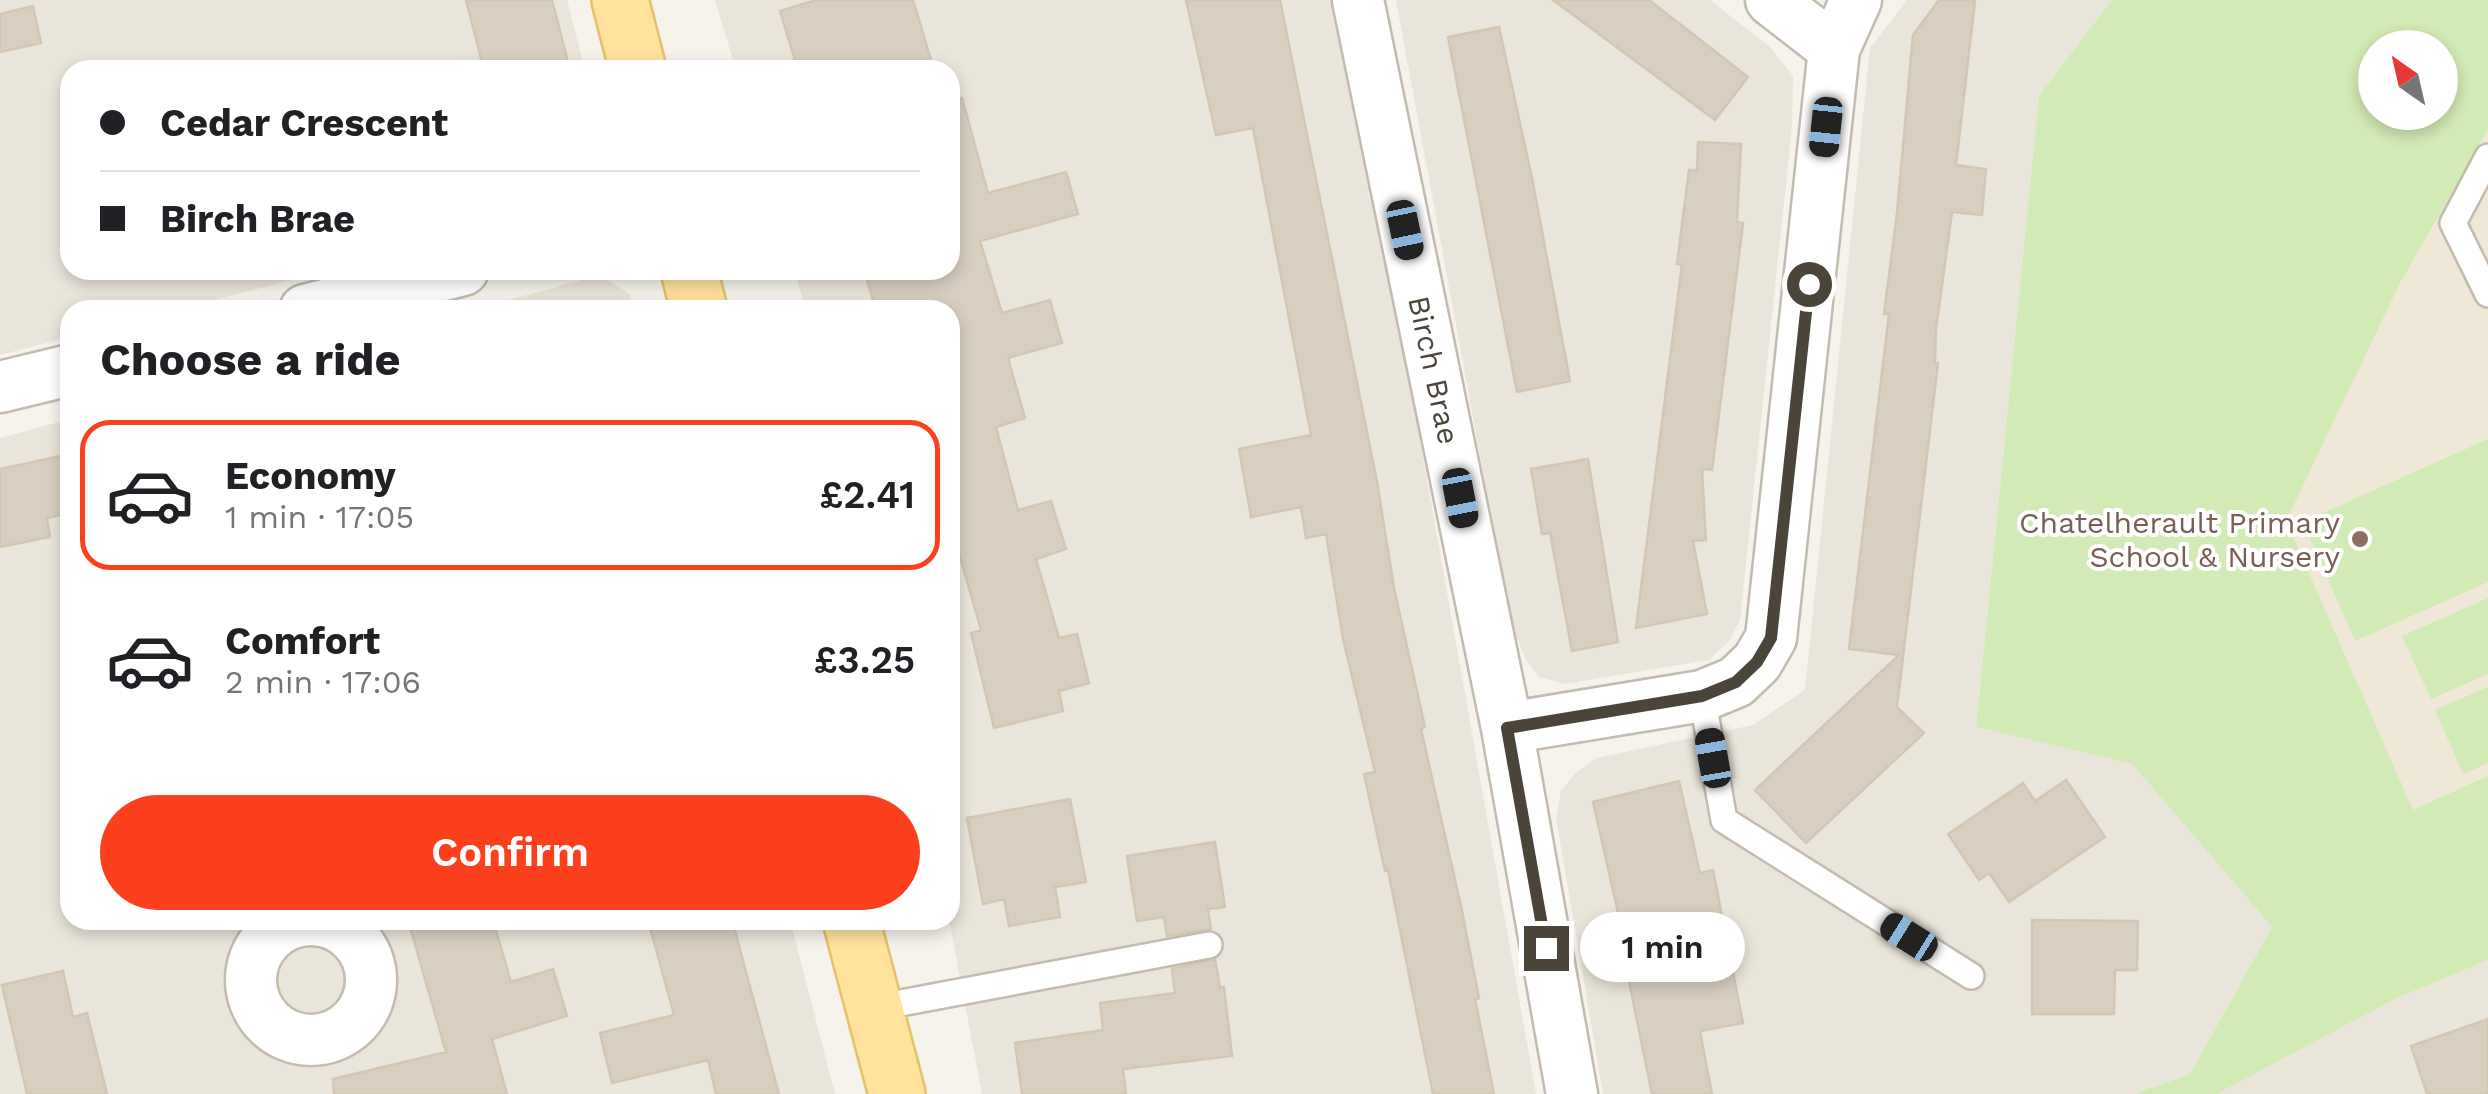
<!DOCTYPE html>
<html lang="en">
<head>
<meta charset="utf-8">
<style>
  :root { --surface:#fff; --page:#f6f6f6; --text:#202124; --muted:#757577; --line:#e0e0e0; --accent:#fc3f1d }
  body { margin:0; font-family:"Work Sans",sans-serif; background:var(--page); color:var(--text); height:100vh; display:flex; flex-direction:column; font-size:38px; white-space:nowrap }
  * { box-sizing:border-box; margin:0 }
  p { font-size:32px; color:var(--muted) }
  .icon { flex:none; width:55px; height:55px; fill:none; stroke:currentColor; stroke-width:2; stroke-linecap:round; stroke-linejoin:round }
  .map { position:relative; flex:1; overflow:hidden }
  .side { position:absolute; left:60px; top:300px; width:900px; height:630px; display:flex; flex-direction:column; background:var(--surface); border-radius:30px; box-shadow:0 5px 15px #0003 }
  .side>* { flex:none }
  .hud { position:absolute; left:60px; top:60px; width:900px; height:220px; border-radius:30px; box-shadow:0 5px 15px #0003; display:grid; align-content:center; height:220px; padding:0 40px; background:var(--surface) }
  .needle { width:65px; rotate:326deg }
  .buttons { position:absolute; left:2358px; top:30px; display:grid; gap:20px }
  .buttons a { display:grid; place-items:center; width:100px; height:100px; border-radius:50%; background:var(--surface); box-shadow:0 5px 15px #0003; font-size:50px }
  .end { position:absolute; width:45px; height:45px; margin:-22px; border:12px solid #4b4439; background:#fff; box-shadow:0 0 0 5px #fff }
  .from { border-radius:50% }
  .bubble { position:absolute; height:70px; border-radius:35px; background:var(--surface); box-shadow:0 5px 15px #0003; font-size:32px; font-weight:600; line-height:70px; text-align:center }
  .car { position:absolute; width:30px; height:60px; margin:-30px -15px; border-radius:12px; box-shadow:0 0 8px 2px #0007; background:linear-gradient(#222 24%,#8ab4d8 0 40%,#222 0 76%,#8ab4d8 0 86%,#222 0) }
  .hud b { display:flex; align-items:center; gap:35px; height:95px; font-size:38px }
  .hud b+b { border-top:2px solid var(--line) }
  .hud i { width:25px; height:25px; background:var(--text) }
  ul { padding:0; list-style:none }
  li { display:flex; align-items:center; gap:30px; height:150px; margin:0 20px 15px; padding:0 20px; border:5px solid transparent; border-radius:30px }
  li div { flex:1 }
  li b { display:block; font-size:38px }
  li em { font-style:normal; font-weight:600 }
  li.current { border-color:var(--accent) }
  li>.icon { width:90px; height:90px; stroke-width:1.5 }
  h2 { padding:0 40px; font-size:45px; line-height:120px }
  .cta { display:flex; gap:20px; margin-top:auto; padding:20px 40px }
  .cta a { flex:1; height:115px; border-radius:60px; background:var(--accent); color:#fff; font-size:40px; font-weight:600; line-height:115px; text-align:center }
  .map>svg:first-child { display:block }
</style>
</head>
<body>
<div class="map">
<svg width="2488" height="1094" viewBox="0 0 2488 1094">
  <rect width="100%" height="100%" fill="#f6f3ec"/>
  <path fill="#eae5da" d="M0,0H567L585,70H70V270H331L176,310H70V337L0,355Z
    M715,0H1342L1536,1094H982L949,920L950,310H806L794,270H950V70H736Z
    M1396,0H1710L1770,47L1793,76L1792,126L1740,620L1729,641L1709,660L1565,684L1539,677L1525,658L1511,623Z
    M1907,0H2112L2039,97L1976,727L2132,764L2272,927L2190,1074L2134,1094H1603L1556,818L1561,791L1575,773L1597,758L1753,725L1805,690L1870,48Z
    M600,275L630,294L634,310H472Z
    M70,419V920H790L835,1094H0V438Z
    M2488,960V1094H2217L2395,999Z"/>
  <path fill="#efe8d6" d="M2488,130V960L2236,493L2399,285Z"/>
  <path fill="#d2eab5" fill-rule="evenodd" d="M2112,0H2488V130L2399,285L2286,521L2413,810L2488,776V960L2395,999L2217,1094H2134L2190,1074L2272,927L2132,764L1976,727L2039,96ZM2375,48H2440V112H2375Z
    M2488,439V582L2355,641L2303,522Z
    M2488,598V674L2431,699L2402,636Z
    M2488,687V763L2463,774L2435,710Z"/>
  <path fill="#d8cfc1" stroke="#d3c7b4" stroke-width="2.5" d="M466,0H552L570,70H484Z
    M816,0H913L934,70H798L780,11Z
    M1186,0H1280L1377,482L1394,588L1425,727L1421,729L1462,911L1479,998L1475,999L1494,1094H1433L1388,870L1385,871L1364,774L1375,772L1343,639L1326,534L1306,538L1301,507L1251,517L1239,449L1311,435L1253,128L1216,135Z
    M1553,0H1649L1748,77L1715,120Z
    M1939,0H1975L1956,165L1986,169L1982,215L1952,212L1936,329L1935,362L1938,363L1897,707L1924,733L1806,843L1755,790L1899,655L1849,649L1889,314H1884L1897,213L1913,35Z
    M33,6L41,43L0,52V14Z
    M1499,27L1532,178L1570,381L1517,392L1448,37Z
    M962,98L988,193L1066,172L1078,214L980,241L1002,313L1050,300L1062,343L1008,358L1025,418L996,427L1018,510L1051,501L1066,549L1036,559L1059,638L1077,634L1089,683L1059,691L1063,711L994,728L971,633L981,630L950,522V310H876L864,270H950V100Z
    M1698,142L1741,144L1737,222L1743,223L1712,470L1702,469L1706,540L1693,541L1707,614L1636,628L1682,264H1677L1689,170L1697,171Z
    M70,454V513L47,518L50,537L0,547V469Z
    M1588,459L1618,642L1572,651L1550,533L1542,534L1531,469Z
    M2066,780L2105,837L2009,902L1989,873L1979,880L1948,834L2023,783L2035,801Z
    M1679,781L1700,873L1713,870L1743,1023L1700,1031L1712,1094H1652L1616,918L1619,917L1593,802Z
    M1070,799L1086,882L1055,887L1060,917L1009,926L1004,899L983,904L967,818Z
    M1215,842L1225,907L1208,909L1211,929L1167,936L1164,917L1137,921L1127,856Z
    M408,920H493L511,982L553,969L567,1016L492,1039L507,1094H334L333,1079L446,1052Z
    M648,920H732L779,1094H716L708,1060L612,1083L600,1033L674,1015Z
    M2032,920L2138,921L2137,970H2115L2114,1014H2032Z
    M1215,959L1220,988L1224,987L1232,1056L1123,1069L1126,1094H1022L1015,1043L1103,1030L1100,1003L1175,993L1172,969Z
    M63,971L73,1017L87,1013L107,1094H27L2,985Z
    M2488,1019V1094H2427L2411,1046Z"/>
  <g fill="none" stroke-linecap="round" stroke-linejoin="round">
    <g stroke="#c2bbae" stroke-width="30">
      <path id="service" d="M2488,157L2453,223L2488,294
        M1702,696L1724,820L1971,976
        M874,1008L1209,945"/>
    </g>
    <g stroke="#c2bbae" stroke-width="55">
      <path id="minor" d="M1358,0L1507,728L1572,1094
        M1771,0L1834,49
        M305,310L463,270
        M0,387L70,370
        M1507,728L1702,696L1736,682L1757,662L1771,638L1834,49L1856,0
        M251 980a60 60 0 1 1 120 0a60 60 0 1 1-120 0Z"/>
    </g>
    <g stroke="#e6c16a" stroke-width="60">
      <path id="primary" d="M620,0L638,70
        M689,270L699,310
        M851,920L897,1094"/>
    </g>
    <use href="#service" stroke="#fff" stroke-width="25"/>
    <use href="#minor" stroke="#fff" stroke-width="50"/>
    <use href="#primary" stroke="#ffe39c" stroke-width="55"/>
  </g>
  <g fill="none" stroke-linecap="round" stroke-linejoin="round">
    <path stroke="#4b4439" stroke-width="12" d="M1546,948L1507,728L1702,696L1736,682L1757,662L1771,638L1809,284"/>
  </g>
  <circle fill="#8d6e63" stroke="#fff" stroke-width="4" cx="2360" cy="539" r="10"/>
  <g text-anchor="middle" dominant-baseline="central" stroke-width="8" stroke-linejoin="round" paint-order="stroke">
    <g font-size="30" fill="#4b4439" stroke="#fff">
      <text transform="translate(1434 370) rotate(78)">Birch Brae</text>
    </g>
    <g font-size="30" fill="#785e54" stroke="#fff" text-anchor="end">
      <text x="2340" y="522">Chatelherault Primary<tspan x="2340" dy="34">School &amp; Nursery</tspan></text>
    </g>
  </g>
</svg>
<div class="buttons">
<a><svg class="needle" viewBox="-14 -14 28 28"><path d="M0-13l5 13h-10z" fill="#e53935"/><path d="M0 13l5-13h-10z" fill="#757577"/></svg></a>
</div>
<i class="end from" style="left:1809px;top:284px"></i>
<i class="end" style="left:1546px;top:948px"></i>
<div class="bubble" style="left:1580px;top:912px;width:165px">1 min</div>
<i class="car" style="left:1826px;top:127px;rotate:186deg"></i>
<i class="car" style="left:1405px;top:230px;rotate:168deg"></i>
<i class="car" style="left:1460px;top:498px;rotate:169deg"></i>
<i class="car" style="left:1713px;top:758px;rotate:350deg"></i>
<i class="car" style="left:1909px;top:937px;rotate:302deg"></i>
<div class="hud">
<b><i class="from"></i>Cedar Crescent</b>
<b><i></i>Birch Brae</b>
</div>
<section class="side">
<h2>Choose a ride</h2>
<ul>
<li class="current"><svg class="icon" aria-label="car" viewBox="0 0 24 24"><path d="M5 17H2v-5l4-1 3-4h7l3 4 3 1v5h-3M9 17h6M6 11h13"/><circle cx="7" cy="17" r="2"/><circle cx="17" cy="17" r="2"/></svg><div><b>Economy</b><p>1 min · 17:05</p></div><em>£2.41</em></li>
<li><svg class="icon" aria-label="car" viewBox="0 0 24 24"><path d="M5 17H2v-5l4-1 3-4h7l3 4 3 1v5h-3M9 17h6M6 11h13"/><circle cx="7" cy="17" r="2"/><circle cx="17" cy="17" r="2"/></svg><div><b>Comfort</b><p>2 min · 17:06</p></div><em>£3.25</em></li>
</ul>
<div class="cta"><a>Confirm</a></div>
</section>
</div>
</body>
</html>
